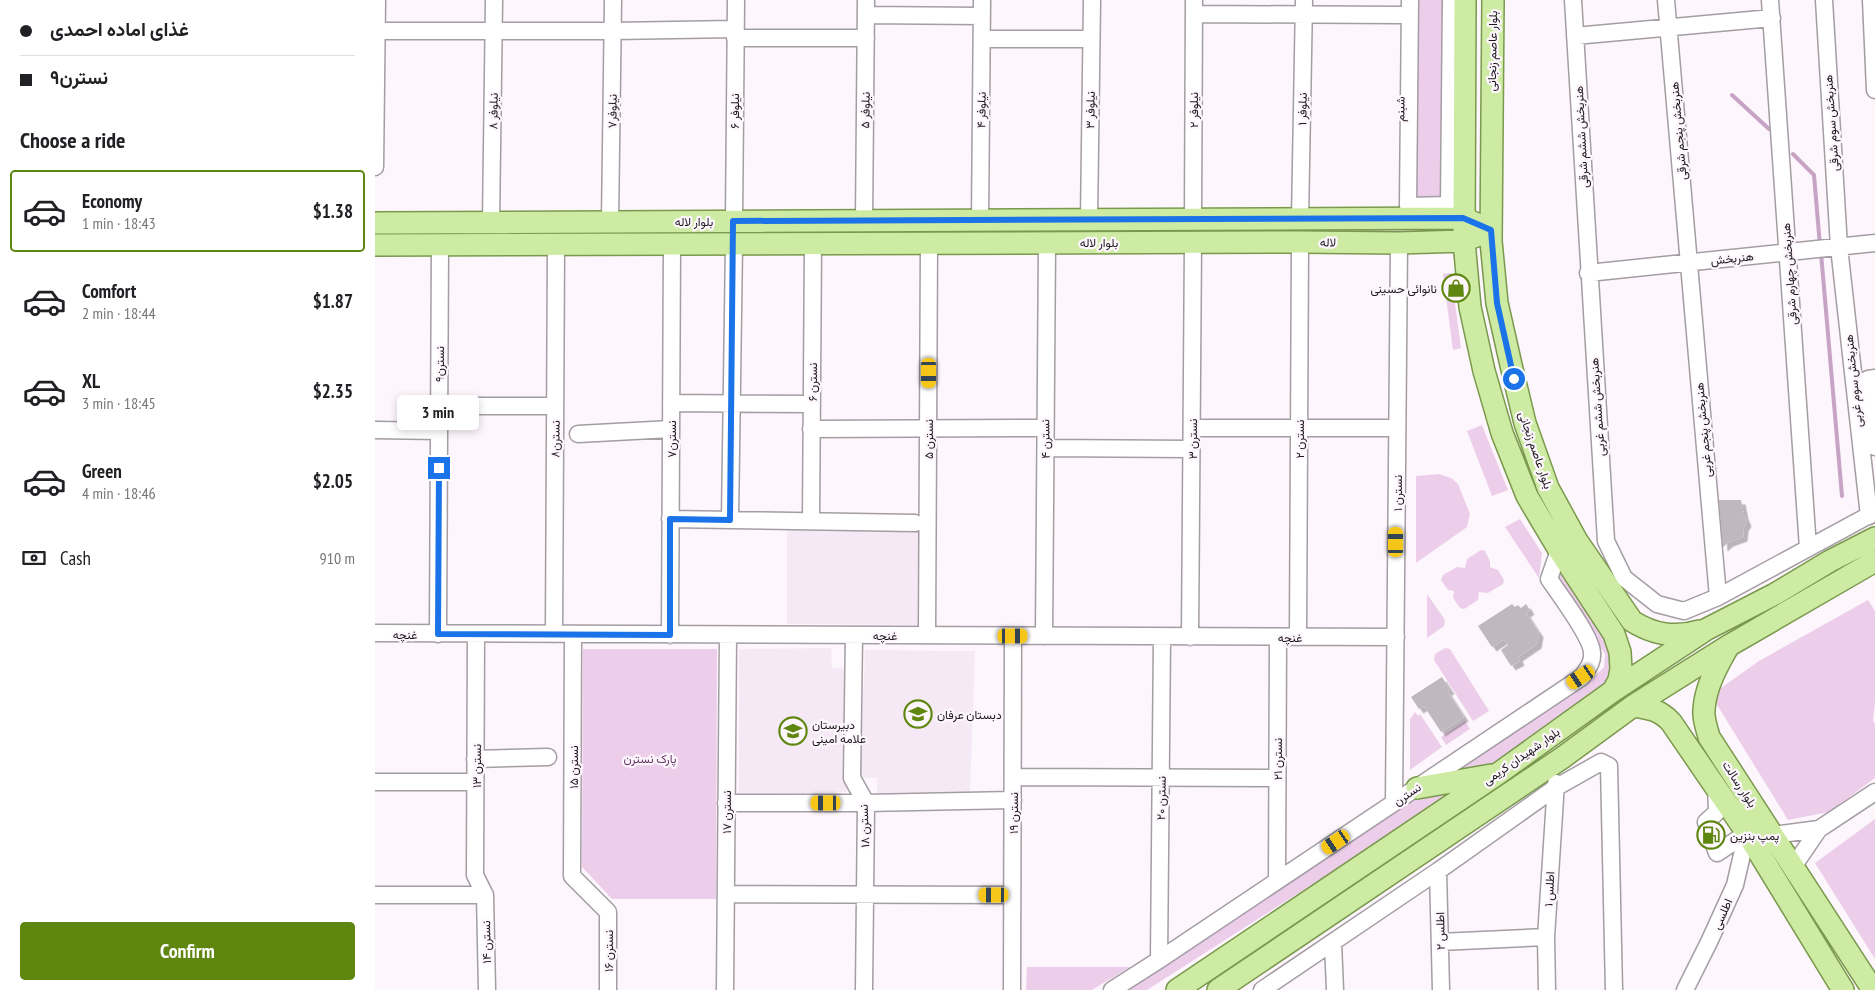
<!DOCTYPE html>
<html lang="en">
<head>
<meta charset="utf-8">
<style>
  :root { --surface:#fff; --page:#f2f2f2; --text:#202124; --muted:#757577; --line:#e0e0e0; --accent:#5f8710 }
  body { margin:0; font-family:"PT Sans Narrow",Vazirmatn,sans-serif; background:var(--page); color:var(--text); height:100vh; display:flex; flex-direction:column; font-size:19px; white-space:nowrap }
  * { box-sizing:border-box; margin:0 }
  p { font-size:16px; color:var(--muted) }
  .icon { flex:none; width:28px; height:28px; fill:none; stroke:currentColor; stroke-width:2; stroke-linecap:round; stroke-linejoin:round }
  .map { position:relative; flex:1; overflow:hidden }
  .side { display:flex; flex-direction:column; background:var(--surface); width:375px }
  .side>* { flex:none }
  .hud { display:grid; align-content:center; height:110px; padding:0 20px; background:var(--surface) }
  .end { position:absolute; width:22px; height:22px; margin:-11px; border:6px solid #1a73e8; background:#fff; box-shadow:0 0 0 2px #fff }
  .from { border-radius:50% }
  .bubble { position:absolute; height:35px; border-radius:5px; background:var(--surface); box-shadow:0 2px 8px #0003; font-size:16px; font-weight:600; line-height:35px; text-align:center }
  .car { position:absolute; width:15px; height:30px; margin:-15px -8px; border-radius:6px; box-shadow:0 0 4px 1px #0007; background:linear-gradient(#f5c518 24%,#345 0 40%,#f5c518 0 76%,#345 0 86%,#f5c518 0) }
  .hud b { display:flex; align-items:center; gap:18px; height:48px; font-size:19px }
  .hud b+b { border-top:1px solid var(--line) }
  .hud i { width:12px; height:12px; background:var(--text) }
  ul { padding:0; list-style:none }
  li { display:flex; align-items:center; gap:15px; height:82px; margin:0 10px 8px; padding:0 10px; border:2px solid transparent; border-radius:5px }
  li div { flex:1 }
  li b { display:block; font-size:19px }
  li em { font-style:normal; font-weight:600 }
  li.current { border-color:var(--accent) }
  li>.icon { width:45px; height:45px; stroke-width:1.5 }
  h2 { padding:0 20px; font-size:22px; line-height:60px }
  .pay { display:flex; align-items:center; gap:12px; height:55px; padding:0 20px; font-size:19px }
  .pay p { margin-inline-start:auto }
  .cta { display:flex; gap:10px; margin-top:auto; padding:10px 20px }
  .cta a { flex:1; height:58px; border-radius:5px; background:var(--accent); color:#fff; font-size:20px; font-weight:600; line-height:58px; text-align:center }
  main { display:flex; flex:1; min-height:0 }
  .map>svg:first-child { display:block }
</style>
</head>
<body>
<main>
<section class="side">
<div class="hud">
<b><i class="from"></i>غذای اماده احمدی</b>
<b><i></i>نسترن۹</b>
</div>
<h2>Choose a ride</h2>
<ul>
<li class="current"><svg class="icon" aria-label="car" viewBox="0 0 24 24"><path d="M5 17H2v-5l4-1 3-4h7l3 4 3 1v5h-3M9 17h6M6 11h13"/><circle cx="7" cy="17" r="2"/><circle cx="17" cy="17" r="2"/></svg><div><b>Economy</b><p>1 min · 18:43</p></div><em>$1.38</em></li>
<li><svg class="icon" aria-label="car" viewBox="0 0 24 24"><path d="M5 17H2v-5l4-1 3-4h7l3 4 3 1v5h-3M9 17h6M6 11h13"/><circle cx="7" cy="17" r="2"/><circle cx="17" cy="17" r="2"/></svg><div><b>Comfort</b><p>2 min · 18:44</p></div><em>$1.87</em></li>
<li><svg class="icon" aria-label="car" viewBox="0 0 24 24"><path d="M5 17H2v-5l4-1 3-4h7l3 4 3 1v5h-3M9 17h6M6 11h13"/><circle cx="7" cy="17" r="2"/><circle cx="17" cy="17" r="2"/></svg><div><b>XL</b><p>3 min · 18:45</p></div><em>$2.35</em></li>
<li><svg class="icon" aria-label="car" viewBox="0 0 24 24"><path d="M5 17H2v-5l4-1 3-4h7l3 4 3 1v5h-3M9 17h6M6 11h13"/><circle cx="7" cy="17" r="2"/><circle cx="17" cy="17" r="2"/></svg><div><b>Green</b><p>4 min · 18:46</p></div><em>$2.05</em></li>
</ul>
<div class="pay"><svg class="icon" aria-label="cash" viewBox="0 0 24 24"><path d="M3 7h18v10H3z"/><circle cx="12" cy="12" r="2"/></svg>Cash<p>910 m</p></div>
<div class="cta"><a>Confirm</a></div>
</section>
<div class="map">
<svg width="1500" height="990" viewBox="0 0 1500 990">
  <defs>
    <filter id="shadow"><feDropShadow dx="4.5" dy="4.5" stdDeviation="0" flood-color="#0004"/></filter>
  </defs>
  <rect width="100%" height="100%" fill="#fdf6fd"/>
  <path fill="#f6e9f6" d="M412,530L545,532V625L412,624Z
    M456,648L457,668L473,669L472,792L364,795V649Z
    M490,650L600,651L595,793L502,795V778H485Z"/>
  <path fill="#ecceea" d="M1038,0H1069L1067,200H1036Z
    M1063,226L1068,232L830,237V227Z
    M370,227H808L809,235L371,239Z
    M1076,273L1086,348L1078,350L1068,274Z
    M1107,425L1133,490L1117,496L1092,431Z
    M1064,474L1076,478L1083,484L1095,514L1092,527L1041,563V476Z
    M1145,519L1167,553L1164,578L1130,527Z
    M1106,550L1110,551L1115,561V567L1123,570L1129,580L1128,584L1113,593L1104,592L1103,600L1089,609L1085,608L1078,598L1079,591L1073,590L1066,580L1068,575L1082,567L1090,568L1092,559Z
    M1185,572L1231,640C1238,658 1237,672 1227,690L1117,767L1082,770L1220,676L1229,667L1230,654L1180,577Z
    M1052,594L1070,620L1069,626L1052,638Z
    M1493,600L1500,611V703L1498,720L1500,724V778L1454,812L1413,820L1336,695L1384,661Z
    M1070,648L1075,649L1114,711L1098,721L1059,660L1060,654Z
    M208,649H342L341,899H237L207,867Z
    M1040,712L1043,716L1045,714L1067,747L1035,770V719Z
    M1090,721L1095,729L1071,745L1066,737Z
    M1091,786L772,990H751L1050,792Z
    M1500,819V959L1440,863Z
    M652,967H755L717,990H651Z"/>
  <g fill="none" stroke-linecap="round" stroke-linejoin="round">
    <path stroke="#c7a3c6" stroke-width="4" d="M1357,95L1394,129
      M1418,154L1439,175L1445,246
      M1446,253L1467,496"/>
  </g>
  <path fill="#bfb8be" filter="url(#shadow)" d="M1344,500H1366L1369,515L1372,522L1369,527L1368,537L1354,542L1348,547Z
    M1137,604L1140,607L1143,605L1146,608L1151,604L1155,610L1151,613L1164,633L1162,644L1143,657L1145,661L1136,666L1126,650L1133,645L1129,639L1117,647L1103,626Z
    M1067,677L1075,690L1072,691L1089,717L1066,732L1049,706L1044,709L1036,697Z"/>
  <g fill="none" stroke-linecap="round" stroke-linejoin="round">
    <g stroke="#a49da3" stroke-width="19">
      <path id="minor" d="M1035,0L1033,206L1074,205L1076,0
        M1198,0L1231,541L1249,578L1282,604L1309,611L1343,597L1500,512
        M1291,0L1343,597
        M1395,0L1433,548
        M1449,0L1464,247L1494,516
        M1496,0L1500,90
        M819,14L1026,15
        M491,15L607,16
        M0,31H238L360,29
        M1200,36L1397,18
        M360,38H491
        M607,39H716
        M0,167L2,0
        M818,219L819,0
        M925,219L929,0
        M605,220L607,0
        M714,220L717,0
        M359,221L361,0
        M489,221L491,0
        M116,222L119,0
        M235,222L238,0
        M1213,273L1500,243
        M1500,378L1493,379C1493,400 1489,427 1500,447
        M296,403L437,404
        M64,406H180
        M817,428H1022
        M436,429L670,428
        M0,430L64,431
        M203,434L296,429
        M671,448L816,449
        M295,519L540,523
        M355,520L359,244
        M436,521L438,243
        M0,633L1021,637
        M63,634L65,245
        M101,634L100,875L110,895L112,990
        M179,634L181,245
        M198,634L197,876L233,912V990
        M295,635L297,244
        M479,635L477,778L491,803L489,990
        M552,635L554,243
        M669,636L672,243
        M815,637L818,242
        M923,637L925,242
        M100,759L173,757
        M638,777L902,778
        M0,782H100
        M1341,785L1342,812L1331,822L1342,853L1372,833
        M1019,802L1024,243
        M351,803H491L638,800
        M1444,829L1500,792
        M1398,835L1444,829L1418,867
        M1063,871L1066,990
        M902,881L903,637
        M351,894L637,895
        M0,895H110
        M1065,942L1171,937
        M958,943L960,990
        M784,960L787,637
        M350,990L353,635
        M637,990L638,636
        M737,990L784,960L1207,677C1212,669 1218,663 1217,653C1217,637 1184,594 1174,579L1184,550
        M887,990L1063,871L1180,788L1226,762L1234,766L1239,990
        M1172,990L1171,937L1181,783
        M1310,990L1334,942L1360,885L1372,833"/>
    </g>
    <g stroke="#7a994d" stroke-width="24">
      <path id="major" d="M1090,0L1089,241L1095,307L1109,371L1127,433L1152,496L1184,550L1239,634L1245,652L1246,669L1244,680L1238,691
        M1118,0L1116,241L1122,303L1136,365L1150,423L1173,488L1202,541L1257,621C1279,635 1300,638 1324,631
        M0,223L1088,218L1116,230
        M0,245L925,242L1024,243L1089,241L1116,230
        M1353,647C1342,666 1330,688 1329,710C1328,719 1332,729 1334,737L1498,990
        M1258,706C1274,708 1285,710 1296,722L1372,833L1468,990
        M1042,788L1116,775
        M802,990L1124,773L1238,691L1332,629L1400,594L1455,561L1500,538
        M843,990L1187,758L1258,706L1355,645L1500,561"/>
    </g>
    <use href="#minor" stroke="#fff" stroke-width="16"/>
    <use href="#major" stroke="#ceeba4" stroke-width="21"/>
  </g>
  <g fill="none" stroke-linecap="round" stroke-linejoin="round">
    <path stroke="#1a73e8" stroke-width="6" d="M64,468L63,634L295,635V519L355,520L358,221L1088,218L1116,230L1122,303L1139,379"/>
  </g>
  <defs>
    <g id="shop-ring" transform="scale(1.4375)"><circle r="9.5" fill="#fdf6fd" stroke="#5f8710" stroke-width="1.5"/><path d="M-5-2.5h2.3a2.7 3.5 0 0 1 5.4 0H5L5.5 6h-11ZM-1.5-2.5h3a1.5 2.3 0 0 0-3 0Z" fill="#5f8710"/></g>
    <g id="school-ring" transform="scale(1.4375)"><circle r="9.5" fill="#fdf6fd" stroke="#5f8710" stroke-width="1.5"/><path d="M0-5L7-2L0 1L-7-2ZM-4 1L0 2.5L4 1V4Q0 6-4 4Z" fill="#5f8710"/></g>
    <g id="fuel-ring" transform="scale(1.4375)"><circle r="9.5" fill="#fdf6fd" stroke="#5f8710" stroke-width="1.5"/><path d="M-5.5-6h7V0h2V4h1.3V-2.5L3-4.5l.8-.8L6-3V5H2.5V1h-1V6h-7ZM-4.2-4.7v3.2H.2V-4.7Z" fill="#5f8710"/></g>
  </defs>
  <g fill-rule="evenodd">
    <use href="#shop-ring" x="1081" y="288"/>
    <use href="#school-ring" x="543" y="714"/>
    <use href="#school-ring" x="418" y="731"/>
    <use href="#fuel-ring" x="1336" y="835"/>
  </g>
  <g text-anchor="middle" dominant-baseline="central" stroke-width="4.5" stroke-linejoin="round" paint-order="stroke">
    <g font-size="12" fill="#1c191c" stroke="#fdf6fd">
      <text transform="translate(1117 51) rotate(-89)">بلوار عاصم زنجانی</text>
      <text transform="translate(927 109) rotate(-89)">نیلوفر ۱</text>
      <text transform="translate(1025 109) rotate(-89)">شبنم</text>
      <text transform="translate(490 110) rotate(-89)">نیلوفر ۵</text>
      <text transform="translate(606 110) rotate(-89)">نیلوفر ۴</text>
      <text transform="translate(715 110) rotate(-89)">نیلوفر ۳</text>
      <text transform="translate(818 110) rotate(-90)">نیلوفر ۲</text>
      <text transform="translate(118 111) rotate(-89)">نیلوفر ۸</text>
      <text transform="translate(237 111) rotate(-89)">نیلوفر۷</text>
      <text transform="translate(359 111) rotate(-90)">نیلوفر ۶</text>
      <text transform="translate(1456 123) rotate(-94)">هنربخش سوم شرقی</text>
      <text transform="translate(1303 131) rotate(-95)">هنربخش پنجم شرقی</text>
      <text transform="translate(1206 137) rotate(-93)">هنربخش ششم شرقی</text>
      <text x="319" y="221">بلوار لاله</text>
      <text x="724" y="242">بلوار لاله</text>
      <text transform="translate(953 242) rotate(1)">لاله</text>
      <text transform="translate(1357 258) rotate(-6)">هنربخش</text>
      <text transform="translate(1414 274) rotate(-94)">هنربخش چهارم شرقی</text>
      <text transform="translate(64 364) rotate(-90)">نسترن۹</text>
      <text transform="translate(1478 381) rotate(-96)">هنربخش سوم غربی</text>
      <text transform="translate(437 382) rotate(-90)">نسترن ۶</text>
      <text transform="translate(1222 407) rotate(-94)">هنربخش ششم غربی</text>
      <text transform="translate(1328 430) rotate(-95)">هنربخش پنجم غربی</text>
      <text transform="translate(180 439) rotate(-89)">نسترن۸</text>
      <text transform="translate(296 439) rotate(-90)">نسترن۷</text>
      <text transform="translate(553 439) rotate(-90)">نسترن ۵</text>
      <text transform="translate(670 439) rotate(-91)">نسترن ۴</text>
      <text transform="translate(817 439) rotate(-90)">نسترن ۳</text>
      <text transform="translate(924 439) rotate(-90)">نسترن ۲</text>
      <text transform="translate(1161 450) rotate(71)">بلوار عاصم زنجانی</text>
      <text transform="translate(1022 493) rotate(-90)">نسترن ۱</text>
      <text x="30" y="634">غنچه</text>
      <text x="510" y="635">غنچه</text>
      <text x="915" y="637">غنچه</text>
      <text transform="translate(1146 756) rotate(-35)">بلوار شهیدان کریمی</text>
      <text transform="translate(902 759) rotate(-90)">نسترن ۲۱</text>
      <text transform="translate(101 766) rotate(-90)">نسترن ۱۳</text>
      <text transform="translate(198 767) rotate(-90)">نسترن ۱۵</text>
      <text transform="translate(1365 784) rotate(57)">بلوار رسالت</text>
      <text transform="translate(1032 794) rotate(-34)">نسترن</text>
      <text transform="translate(786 798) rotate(-89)">نسترن ۲۰</text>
      <text transform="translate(351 812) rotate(-90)">نسترن ۱۷</text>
      <text transform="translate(638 813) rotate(-90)">نسترن ۱۹</text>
      <text transform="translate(489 826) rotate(-92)">نسترن ۱۸</text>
      <text transform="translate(1174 889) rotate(-87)">اطلس ۱</text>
      <text transform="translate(1347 914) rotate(-66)">اطلسی</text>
      <text transform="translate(1065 931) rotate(-91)">اطلس ۲</text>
      <text transform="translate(111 942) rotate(-91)">نسترن ۱۴</text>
      <text transform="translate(233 951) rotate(-90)">نسترن ۱۶</text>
    </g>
    <g font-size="12" fill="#1c191c" stroke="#fdf6fd" text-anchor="start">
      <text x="1062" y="288" text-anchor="end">نانوائی حسینی</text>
      <text x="562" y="714">دبستان عرفان</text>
      <text x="437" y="724">دبیرستان<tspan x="437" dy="14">علامه امینی</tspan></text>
      <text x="1355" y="835">پمپ بنزین</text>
    </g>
    <g font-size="12" fill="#663866" stroke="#fdf6fd">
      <text x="275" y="758">پارک نسترن</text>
    </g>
  </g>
</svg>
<i class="end from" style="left:1139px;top:379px"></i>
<i class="end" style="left:64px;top:468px"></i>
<div class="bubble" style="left:22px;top:395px;width:82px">3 min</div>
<i class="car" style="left:554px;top:373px;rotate:180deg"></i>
<i class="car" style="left:1021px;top:542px;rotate:0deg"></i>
<i class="car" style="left:638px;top:636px;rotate:90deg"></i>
<i class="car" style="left:1206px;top:677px;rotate:236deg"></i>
<i class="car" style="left:451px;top:803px;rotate:270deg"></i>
<i class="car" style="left:961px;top:842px;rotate:236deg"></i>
<i class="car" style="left:619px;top:895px;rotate:270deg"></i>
</div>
</main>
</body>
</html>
